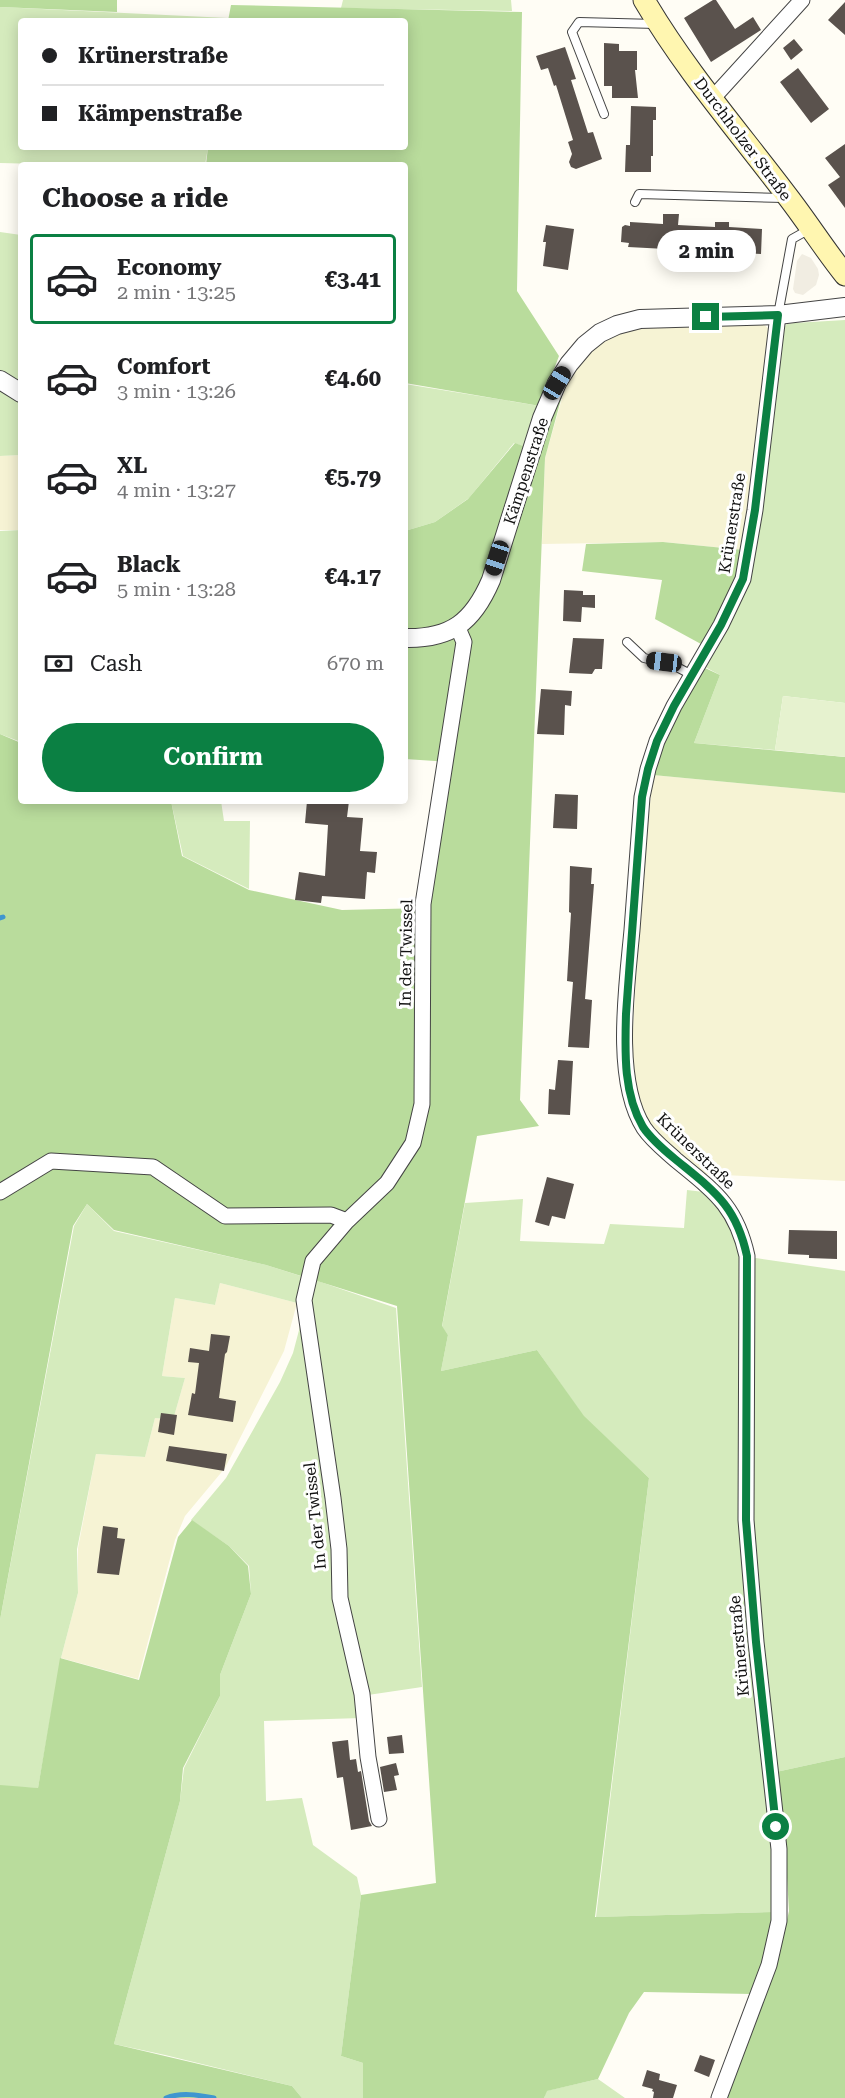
<!DOCTYPE html>
<html lang="en">
<head>
<meta charset="utf-8">
<style>
  :root { --surface:#fff; --page:#f6f6f6; --text:#202124; --muted:#757577; --line:#e0e0e0; --accent:#0b8043 }
  body { margin:0; font-family:"Roboto Serif",serif; background:var(--page); color:var(--text); height:100vh; display:flex; flex-direction:column; font-size:22px; white-space:nowrap }
  * { box-sizing:border-box; margin:0 }
  p { font-size:20px; color:var(--muted) }
  .icon { flex:none; width:33px; height:33px; fill:none; stroke:currentColor; stroke-width:2; stroke-linecap:round; stroke-linejoin:round }
  .map { position:relative; flex:1; overflow:hidden }
  .details { position:absolute; left:18px; top:162px; width:390px; height:642px; display:flex; flex-direction:column; background:var(--surface); border-radius:6px; box-shadow:0 3px 15px #0003 }
  .details>* { flex:none }
  .top-card { position:absolute; left:18px; top:18px; width:390px; height:132px; border-radius:6px; box-shadow:0 3px 15px #0003; display:grid; align-content:center; height:132px; padding:0 24px; background:var(--surface) }
  .end { position:absolute; width:27px; height:27px; margin:-14px; border:8px solid #0b8043; background:#fff; box-shadow:0 0 0 3px #fff }
  .from { border-radius:50% }
  .bubble { position:absolute; height:42px; border-radius:21px; background:var(--surface); box-shadow:0 3px 15px #0003; font-size:20px; font-weight:700; line-height:42px; text-align:center }
  .car { position:absolute; width:18px; height:36px; margin:-18px -9px; border-radius:8px; box-shadow:0 0 4px 2px #0007; background:linear-gradient(#222 24%,#8ab4d8 0 40%,#222 0 76%,#8ab4d8 0 86%,#222 0) }
  .top-card b { display:flex; align-items:center; gap:21px; height:57px; font-size:22px }
  .top-card b+b { border-top:2px solid var(--line) }
  .top-card i { width:15px; height:15px; background:var(--text) }
  ul { padding:0; list-style:none }
  li { display:flex; align-items:center; gap:18px; height:90px; margin:0 12px 9px; padding:0 12px; border:3px solid transparent; border-radius:6px }
  li div { flex:1 }
  li b { display:block; font-size:22px }
  li em { font-style:normal; font-weight:700 }
  li.active { border-color:var(--accent) }
  li>.icon { width:54px; height:54px; stroke-width:1.5 }
  h2 { padding:0 24px; font-size:27px; line-height:72px }
  .pay { display:flex; align-items:center; gap:15px; height:66px; padding:0 24px; font-size:22px }
  .pay p { margin-inline-start:auto }
  .cta { display:flex; gap:12px; margin-top:auto; padding:12px 24px }
  .cta a { flex:1; height:69px; border-radius:36px; background:var(--accent); color:#fff; font-size:24px; font-weight:700; line-height:69px; text-align:center }
  .map>svg:first-child { display:block }
</style>
</head>
<body>
<div class="map">
<svg width="845" height="2098" viewBox="0 0 845 2098">
  <rect width="100%" height="100%" fill="#fffdf5"/>
  <path fill="#f6f3d4" d="M762,323L768,328L770,336L744,550L664,542L542,544L545,458L567,381L591,348L606,338L647,326Z
    M21,455V530H0V456Z
    M653,775L845,793V1181L704,1174L655,1132L644,1115L635,1089L632,1046L641,893Z
    M220,1283L297,1303L284,1351L225,1468L185,1516L175,1540L138,1679L61,1658L78,1593V1548L96,1454L145,1457L155,1418L173,1420L185,1378L162,1376L175,1298L215,1305Z"/>
  <path fill="#d5ebbd" d="M343,0H511L512,11L341,8Z
    M0,7L228,18V21H21V147H208L205,165H124L110,162L82,165L0,163Z
    M0,232L21,235V386L0,373Z
    M845,320V703L783,696L775,750L694,743L720,675L705,667L750,577L754,559L783,328L787,324L794,323Z
    M405,384L540,406L528,448L514,443L469,498L435,522L405,531Z
    M0,388L21,401V455L0,456Z
    M21,530V742L0,734V531Z
    M171,801H221L224,821H250L249,889L183,856Z
    M687,1190L704,1192C724,1212 736,1233 740,1261L738,1394L740,1528L772,1835L774,1912L596,1917L649,1478L584,1417L537,1350L441,1371L448,1335L442,1327L465,1203L523,1199L520,1241L604,1244L610,1224L684,1228Z
    M87,1204L114,1231L266,1265L307,1278L297,1303L220,1283L215,1305L175,1298L162,1376L185,1378L173,1420L155,1418L145,1457L96,1454L77,1549L78,1593L61,1658L38,1788L0,1787V1620L74,1226Z
    M756,1258L845,1271V1757L776,1772C766,1680 756,1588 753,1495C750,1417 757,1338 753,1259Z
    M312,1279L396,1308L422,1687L368,1695L351,1641L307,1297Z
    M303,1315L361,1718L264,1721L266,1801L302,1798L313,1845L357,1877L361,1895L341,2056L363,2063V2098H302L292,2086L165,2055L114,2044L180,1801L184,1768L220,1696V1675L251,1594L249,1566L229,1546L191,1520L226,1478L280,1382L293,1353Z
    M598,2079L625,2098H544L546,2091Z"/>
  <path fill="#b9dc9c" d="M0,0H117V12L0,7Z
    M231,5L522,12L517,291L559,356L540,406L405,383V165H206L208,147H405V21H228Z
    M566,381L545,458L520,1100L539,1126L477,1136L442,1326L448,1335L441,1371L537,1350L584,1416L649,1478L595,1917L774,1912L764,1961L752,1994L644,1992L629,2013L598,2079L547,2091L544,2098H363V2063L341,2056L361,1895L436,1883L397,1306L266,1265L114,1230L87,1204L73,1226L0,1620V734L21,743V801H171L182,856L249,890L342,910L426,908L450,762L405,759V531L435,522L468,499L515,443L539,452L545,430Z
    M663,542L744,550L729,599L701,644L655,619L662,580L582,571L586,544Z
    M705,668L720,675L694,743L845,757V793L653,775C665,736 683,702 705,668Z
    M192,1520L229,1546L248,1566L251,1594L220,1675V1696L183,1768L180,1801L114,2044L292,2086L302,2098H0V1785L38,1788L60,1658L139,1680L178,1537Z
    M845,1757V2098H725L777,1964L789,1911L785,1844L776,1772Z"/>
  <path fill="#e6f2cf" d="M783,696L845,703V757L775,750Z"/>
  <path fill="#f1ede2" d="M802,254L811,258L818,269L819,275L816,285L803,295L795,293L793,289L797,261Z"/>
  <g fill="none" stroke-linecap="round" stroke-linejoin="round">
    <path stroke="#3f96cf" stroke-width="5" d="M0,918L3,917
      M166,2098C181,2092 198,2095 214,2098"/>
  </g>
  <path fill="#5a524d" d="M713,0H716L735,29L753,17L761,30L711,62L684,18Z
    M845,2V35L828,20Z
    M794,39L803,50L791,60L783,48Z
    M604,43L619,44V51H637V70H635L638,98H612V86H604Z
    M565,47L576,79L571,80L588,133L593,132L602,159L576,169L571,167L569,162L572,154L568,142L573,140L556,85L554,86L548,68L541,70L536,56Z
    M798,68L829,109L811,123L780,82Z
    M631,106L656,107V120H653V156H651V172H625L626,145H630Z
    M845,144V208L828,185L840,177L825,158Z
    M663,214H679L678,225L715,227V222H729V227L762,229L761,254L628,247L629,243L621,242L622,227L625,225L630,226V222L663,224Z
    M546,225L574,229L568,270L543,266L546,242H543Z
    M564,590L583,591V595H595V608L582,607L581,622L563,621Z
    M573,638L604,639L602,669H595L592,674L569,673Z
    M541,689L572,691L571,706L565,705L564,735L537,734Z
    M555,794L578,795L577,829L553,828Z
    M307,801H349L347,817L363,818L360,851L377,852L375,873L367,872L365,899L322,896L321,903L295,900L299,872L325,876L328,825L305,823Z
    M570,866L592,868L591,884H594L585,999L592,1000L589,1048L568,1047L573,982L567,981L571,913L569,912Z
    M558,1060L573,1061L570,1115L548,1114L549,1089L555,1090Z
    M547,1177L574,1184L565,1219L552,1216L549,1226L535,1222Z
    M789,1230L837,1231V1259L809,1258V1255L788,1254Z
    M211,1334L230,1336L227,1352L225,1354L219,1398L236,1401L233,1422L188,1415L192,1393L195,1394L199,1363L188,1362L190,1348L209,1351Z
    M161,1413L177,1415L174,1435L158,1432Z
    M169,1446L227,1454L224,1471L166,1461Z
    M103,1526L118,1528L117,1538L125,1539L119,1575L97,1573Z
    M402,1735L404,1753L389,1754L387,1737Z
    M348,1740L350,1760L356,1759L358,1772L361,1771L369,1821L372,1826L351,1830L343,1777L337,1778L332,1742Z
    M396,1763L399,1775L394,1776L397,1790L384,1792L380,1767Z
    M700,2055L715,2060L709,2077L694,2071Z
    M647,2070L660,2074L659,2080L677,2085L673,2098H653L654,2092L652,2091L653,2089L642,2086Z"/>
  <g fill="none" stroke-linecap="round" stroke-linejoin="round">
    <g stroke="#444" stroke-width="10">
      <path id="service" d="M604,114L572,32L579,22L656,24
        M635,202L639,194L784,198
        M778,315L792,239L808,230
        M627,642L644,658L673,665L692,675"/>
    </g>
    <g stroke="#444" stroke-width="17">
      <path id="minor" d="M712,99L802,0
        M0,1192L51,1161L153,1167L225,1216L331,1215L347,1221
        M379,1819L368,1757L362,1694L340,1598L339,1549L333,1498L304,1300L313,1261L347,1221L387,1183L413,1143L422,1104L423,904L464,642L458,628
        M719,2098L769,1965L779,1921V1849L756,1642L746,1520L747,1256C736,1206 715,1192 676,1160C665,1150 652,1140 644,1128C613,1080 627,985 632,930C635,886 639,842 642,797L648,769L657,741L674,706L721,625L743,579L755,510L778,315"/>
    </g>
    <g stroke="#444" stroke-width="20">
      <path id="tertiary" d="M0,380L21,393
        M405,638C451,639 473,622 491,580L542,418L557,383L569,364L585,345L600,333L617,325L640,319L778,315L845,307"/>
    </g>
    <g stroke="#333" stroke-width="23">
      <path id="secondary" d="M644,0C685,70 739,132 788,197C808,223 825,250 845,275"/>
    </g>
    <use href="#service" stroke="#fff" stroke-width="8"/>
    <use href="#minor" stroke="#fff" stroke-width="15"/>
    <use href="#tertiary" stroke="#fff" stroke-width="18"/>
    <use href="#secondary" stroke="#fff6b0" stroke-width="21"/>
  </g>
  <g fill="none" stroke-linecap="round" stroke-linejoin="round">
    <path stroke="#0b8043" stroke-width="8" d="M706,317L778,315L755,510L743,579L721,625L674,706L657,741L648,769L642,797L626,1014C625,1051 623,1093 643,1127C651,1139 664,1150 675,1159C714,1191 736,1205 747,1256L746,1520L756,1642L776,1827"/>
  </g>
  <g text-anchor="middle" dominant-baseline="central" stroke-width="6" stroke-linejoin="round" paint-order="stroke">
    <g font-size="16" fill="#111" stroke="#fff">
      <text transform="translate(743 139) rotate(53)">Durchholzer Straße</text>
      <text transform="translate(526 471) rotate(-72)">Kämpenstraße</text>
      <text transform="translate(732 523) rotate(-81)">Krünerstraße</text>
      <text transform="translate(406 953) rotate(-89)">In der Twissel</text>
      <text transform="translate(696 1151) rotate(44)">Krünerstraße</text>
      <text transform="translate(315 1516) rotate(-96)">In der Twissel</text>
      <text transform="translate(739 1646) rotate(-95)">Krünerstraße</text>
    </g>
  </g>
</svg>
<i class="end from" style="left:776px;top:1827px"></i>
<i class="end" style="left:706px;top:317px"></i>
<div class="bubble" style="left:657px;top:230px;width:99px">2 min</div>
<i class="car" style="left:557px;top:383px;rotate:31deg"></i>
<i class="car" style="left:497px;top:558px;rotate:198deg"></i>
<i class="car" style="left:664px;top:662px;rotate:277deg"></i>
<div class="top-card">
<b><i class="from"></i>Krünerstraße</b>
<b><i></i>Kämpenstraße</b>
</div>
<section class="details">
<h2>Choose a ride</h2>
<ul>
<li class="active"><svg class="icon" aria-label="car" viewBox="0 0 24 24"><path d="M5 17H2v-5l4-1 3-4h7l3 4 3 1v5h-3M9 17h6M6 11h13"/><circle cx="7" cy="17" r="2"/><circle cx="17" cy="17" r="2"/></svg><div><b>Economy</b><p>2 min · 13:25</p></div><em>€3.41</em></li>
<li><svg class="icon" aria-label="car" viewBox="0 0 24 24"><path d="M5 17H2v-5l4-1 3-4h7l3 4 3 1v5h-3M9 17h6M6 11h13"/><circle cx="7" cy="17" r="2"/><circle cx="17" cy="17" r="2"/></svg><div><b>Comfort</b><p>3 min · 13:26</p></div><em>€4.60</em></li>
<li><svg class="icon" aria-label="car" viewBox="0 0 24 24"><path d="M5 17H2v-5l4-1 3-4h7l3 4 3 1v5h-3M9 17h6M6 11h13"/><circle cx="7" cy="17" r="2"/><circle cx="17" cy="17" r="2"/></svg><div><b>XL</b><p>4 min · 13:27</p></div><em>€5.79</em></li>
<li><svg class="icon" aria-label="car" viewBox="0 0 24 24"><path d="M5 17H2v-5l4-1 3-4h7l3 4 3 1v5h-3M9 17h6M6 11h13"/><circle cx="7" cy="17" r="2"/><circle cx="17" cy="17" r="2"/></svg><div><b>Black</b><p>5 min · 13:28</p></div><em>€4.17</em></li>
</ul>
<div class="pay"><svg class="icon" aria-label="cash" viewBox="0 0 24 24"><path d="M3 7h18v10H3z"/><circle cx="12" cy="12" r="2"/></svg>Cash<p>670 m</p></div>
<div class="cta"><a>Confirm</a></div>
</section>
</div>
</body>
</html>
